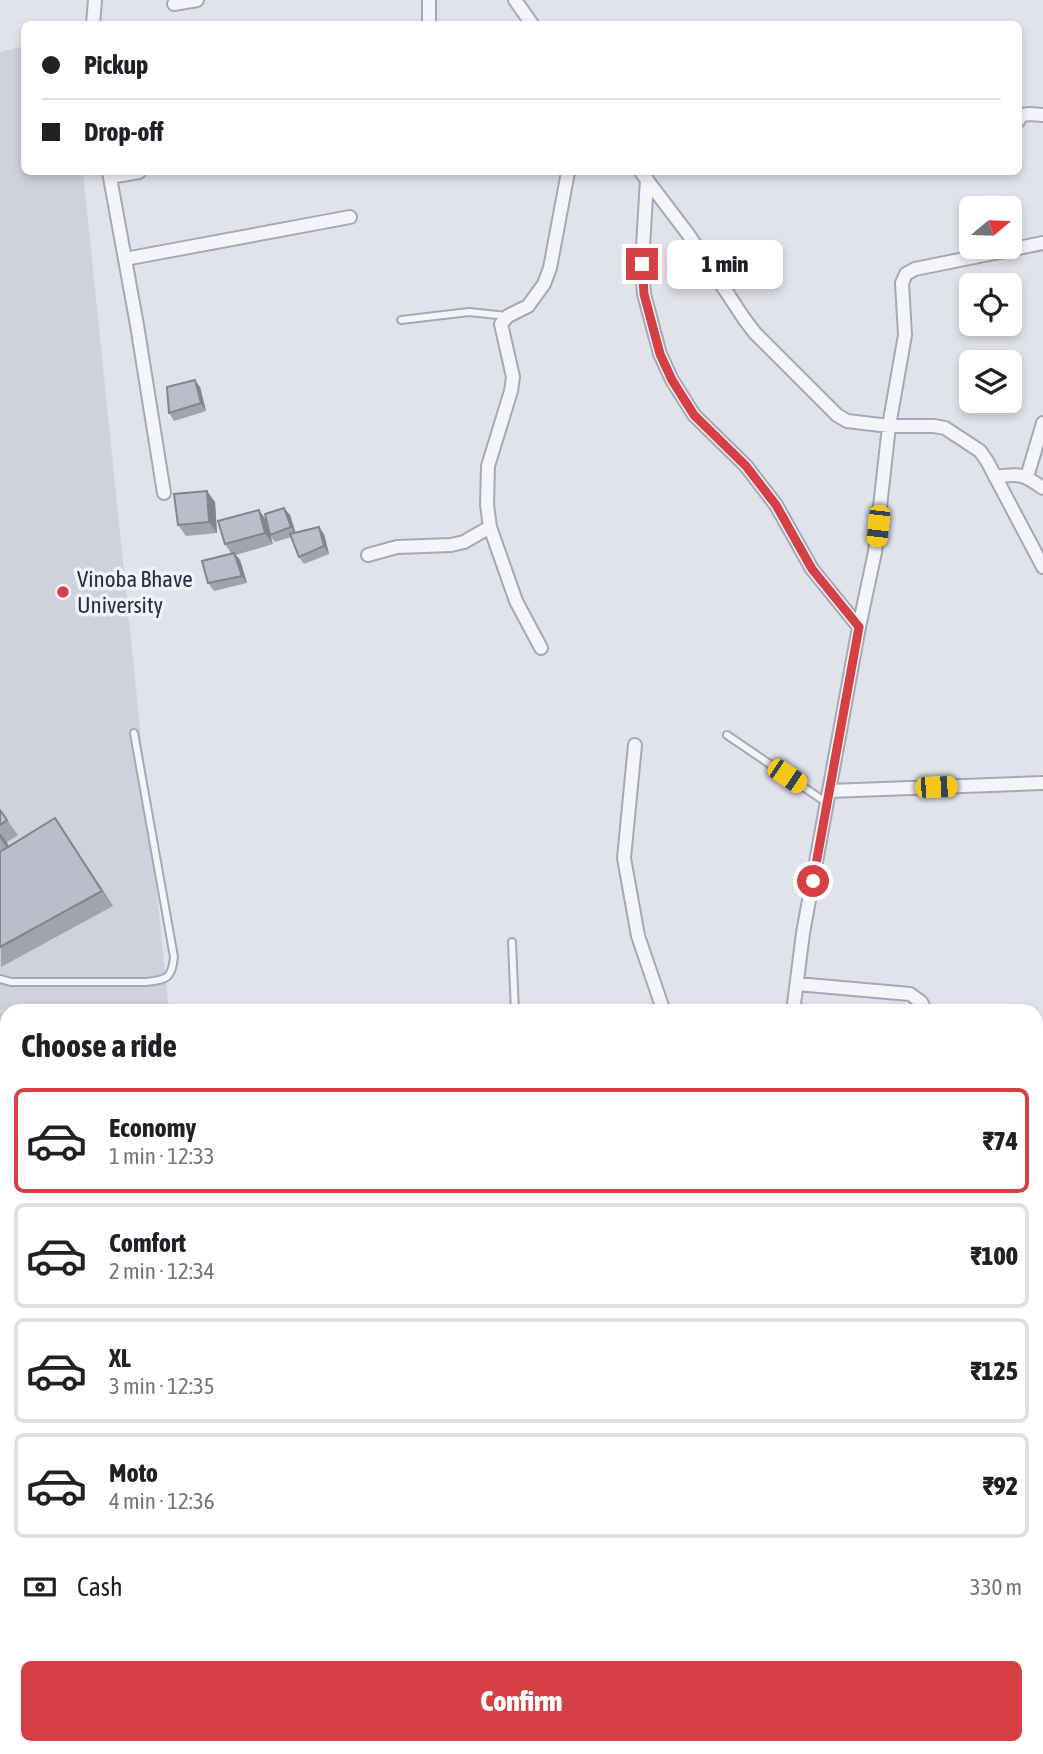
<!DOCTYPE html>
<html lang="en">
<head>
<meta charset="utf-8">
<style>
  :root { --surface:#fff; --page:#f6f6f6; --text:#202124; --muted:#757577; --line:#e0e0e0; --accent:#d44044 }
  body { margin:0; font-family:"Asap Condensed",sans-serif; background:var(--page); color:var(--text); height:100vh; display:flex; flex-direction:column; font-size:26px; white-space:nowrap }
  * { box-sizing:border-box; margin:0 }
  p { font-size:23px; color:var(--muted) }
  .icon { flex:none; width:38px; height:38px; fill:none; stroke:currentColor; stroke-width:2; stroke-linecap:round; stroke-linejoin:round }
  .map { position:relative; flex:1; overflow:hidden }
  .side { position:absolute; left:0px; top:1004px; width:1043px; height:751px; display:flex; flex-direction:column; background:var(--surface); border-radius:21px 21px 0 0; box-shadow:0 4px 10px #0003 }
  .side>* { flex:none }
  .top-card { position:absolute; left:21px; top:21px; width:1001px; height:154px; border-radius:10px; box-shadow:0 4px 10px #0003; display:grid; align-content:center; height:154px; padding:0 21px; background:var(--surface) }
  .needle { width:46px; rotate:71deg }
  .controls { position:absolute; left:959px; top:196px; display:grid; gap:14px }
  .controls a { display:grid; place-items:center; width:63px; height:63px; border-radius:10px; background:var(--surface); box-shadow:0 4px 10px #0003; font-size:35px }
  .end { position:absolute; width:32px; height:32px; margin:-16px; border:9px solid #d44044; background:#fff; box-shadow:0 0 0 4px #fff }
  .from { border-radius:50% }
  .bubble { position:absolute; height:49px; border-radius:10px; background:var(--surface); box-shadow:0 4px 10px #0003; font-size:23px; font-weight:800; line-height:49px; text-align:center }
  .car { position:absolute; width:21px; height:42px; margin:-21px -10px; border-radius:9px; box-shadow:0 0 5px 2px #0007; background:linear-gradient(#f5c518 24%,#345 0 40%,#f5c518 0 76%,#345 0 86%,#f5c518 0) }
  .top-card b { display:flex; align-items:center; gap:24px; height:66px; font-size:26px }
  .top-card b+b { border-top:2px solid var(--line) }
  .top-card i { width:18px; height:18px; background:var(--text) }
  ul { padding:0; list-style:none }
  li { display:flex; align-items:center; gap:21px; height:105px; margin:0 14px 10px; padding:0 7px; border:4px solid var(--line); border-radius:10px }
  li div { flex:1 }
  li b { display:block; font-size:26px }
  li em { font-style:normal; font-weight:800 }
  li.selected { border-color:var(--accent) }
  li>.icon { width:63px; height:63px; stroke-width:1.5 }
  h2 { padding:0 21px; font-size:32px; line-height:84px }
  .pay { display:flex; align-items:center; gap:18px; height:77px; padding:0 21px; font-size:26px }
  .pay p { margin-inline-start:auto }
  .action { display:flex; gap:14px; margin-top:auto; padding:14px 21px }
  .action a { flex:1; height:80px; border-radius:10px; background:var(--accent); color:#fff; font-size:28px; font-weight:800; line-height:80px; text-align:center }
  .map>svg:first-child { display:block }
</style>
</head>
<body>
<div class="map">
<svg width="1043" height="1754" viewBox="0 0 1043 1754">
  <rect width="100%" height="100%" fill="#e1e3ea"/>
  <path fill="#cfd2dc" d="M24,46V172H83L169,1011L7,1012V1748H177L176,1754H0V52Z"/>
  <path fill="#9aaccc" d="M7,1199V1374L0,1377V1200Z"/>
  <g fill="none" stroke-linecap="round" stroke-linejoin="round">
    <g stroke="#a6a9b5" stroke-width="10">
      <path id="service" d="M401,320L469,312L507,316
        M727,735L827,803
        M512,942L515,1012
        M0,979L11,982H146C167,980 172,978 174,957L134,733
        M0,1651L7,1650"/>
    </g>
    <g stroke="#a6a9b5" stroke-width="16">
      <path id="minor" d="M429,0V24
        M515,0L532,24
        M174,4L197,0
        M93,24L95,0
        M1018,121L1022,115L1029,114L1043,115
        M109,172L137,325L164,493
        M641,172L688,234L745,320L755,333L837,415L847,421L889,426H934L945,428L980,451L987,461L1043,567
        M110,177L139,172
        M647,179L642,264L644,294L660,354L672,380L694,415L746,466L776,505L812,569L859,627
        M125,259L350,217
        M995,477C1020,473 1023,474 1043,488
        M1027,477L1043,423
        M368,555L397,547L451,545L464,542L490,527
        M541,648L516,601L490,527L487,505L488,466L511,391L513,377L501,324L508,316L528,306L544,284L550,268L568,172
        M635,745L624,858L638,936L664,1012
        M829,791L1043,783
        M797,984L910,994L921,1002L926,1012
        M793,1012L803,933L859,627L875,552L889,426L905,335L902,283L906,274L915,269L1043,243
        M1036,1079L1043,1074
        M1036,1443L1043,1442
        M521,1748V1754
        M877,1748V1754
        M238,1754L239,1748
        M988,1754V1748"/>
    </g>
    <use href="#service" stroke="#f4f5f8" stroke-width="6"/>
    <use href="#minor" stroke="#f4f5f8" stroke-width="12"/>
  </g>
  <path fill="#a1a3ae" d="M200,387L206,411L174,421L169,413Z
    M215,502L217,533L186,536L178,525Z
    M284,508L290,515L296,533L324,534L329,554L304,564L299,557L291,537L275,542L271,537L273,544L236,555L240,560L247,583L214,591L208,583L231,553L225,544L266,521Z
    M0,810L18,835L7,842L8,847L65,833L113,906L1,967Z
    M7,1486V1555H4L0,1550V1539Z
    M0,1678L7,1679V1741L0,1734Z
    M15,1748H92L93,1754H21Z"/>
  <path fill="#83858d" d="M195,380L200,387L206,411L201,403Z
    M207,491L215,502L217,533L209,522Z
    M284,508L290,515L296,535L291,527Z
    M259,510L267,521L270,535L273,544L265,533Z
    M319,527L324,534L329,554L324,546Z
    M234,553L240,560L247,583L242,576Z
    M55,818L65,833L113,906L102,891Z
    M0,833L7,842L10,852L0,838Z
    M84,1748H92L93,1754H85Z"/>
  <path fill="#bbbeca" stroke="#83858d" stroke-width="2" d="M195,380L201,403L169,413L167,387Z
    M207,491L209,522L178,525L174,494Z
    M284,508L291,527L270,535L265,514Z
    M259,510L265,533L225,544L218,521Z
    M319,527L324,546L299,557L290,534Z
    M234,553L242,576L208,583L202,561Z
    M0,810L7,820L0,825Z
    M55,818L102,891L0,947V852Z
    M0,1486H7V1537L0,1539Z
    M0,1678L7,1679V1735L0,1729Z
    M21,1748H84L85,1754H27Z"/>
  <g fill="none" stroke-linecap="round" stroke-linejoin="round">
    <path stroke="#d44044" stroke-width="9" d="M642,264L644,294L660,354L672,380L694,415L746,466L776,505L812,569L859,627L813,881"/>
  </g>
  <circle fill="#d44044" stroke="#f0f2f7" stroke-width="2.5" cx="63" cy="592" r="7"/>
  <g text-anchor="middle" dominant-baseline="central" stroke-width="7" stroke-linejoin="round" paint-order="stroke">
    <g font-size="23" fill="#282f43" stroke="#f0f2f7" text-anchor="start">
      <text x="77" y="579">Vinoba Bhave<tspan x="77" dy="26">University</tspan></text>
    </g>
  </g>
</svg>
<div class="controls">
<a><svg class="needle" viewBox="-14 -14 28 28"><path d="M0-13l5 13h-10z" fill="#e53935"/><path d="M0 13l5-13h-10z" fill="#757577"/></svg></a>
<a><svg class="icon" aria-label="locate" viewBox="0 0 24 24"><circle cx="12" cy="12" r="6"/><path d="M12 2v4M12 18v4M2 12h4M18 12h4"/></svg></a>
<a><svg class="icon" aria-label="layers" viewBox="0 0 24 24"><path d="M12 4l9 5-9 5-9-5zM3 14l9 5 9-5"/></svg></a>
</div>
<i class="end from" style="left:813px;top:881px"></i>
<i class="end" style="left:642px;top:264px"></i>
<div class="bubble" style="left:667px;top:240px;width:116px">1 min</div>
<i class="car" style="left:878px;top:526px;rotate:186deg"></i>
<i class="car" style="left:787px;top:776px;rotate:124deg"></i>
<i class="car" style="left:936px;top:787px;rotate:88deg"></i>
<div class="top-card">
<b><i class="from"></i>Pickup</b>
<b><i></i>Drop-off</b>
</div>
<section class="side">
<h2>Choose a ride</h2>
<ul>
<li class="selected"><svg class="icon" aria-label="car" viewBox="0 0 24 24"><path d="M5 17H2v-5l4-1 3-4h7l3 4 3 1v5h-3M9 17h6M6 11h13"/><circle cx="7" cy="17" r="2"/><circle cx="17" cy="17" r="2"/></svg><div><b>Economy</b><p>1 min · 12:33</p></div><em>₹74</em></li>
<li><svg class="icon" aria-label="car" viewBox="0 0 24 24"><path d="M5 17H2v-5l4-1 3-4h7l3 4 3 1v5h-3M9 17h6M6 11h13"/><circle cx="7" cy="17" r="2"/><circle cx="17" cy="17" r="2"/></svg><div><b>Comfort</b><p>2 min · 12:34</p></div><em>₹100</em></li>
<li><svg class="icon" aria-label="car" viewBox="0 0 24 24"><path d="M5 17H2v-5l4-1 3-4h7l3 4 3 1v5h-3M9 17h6M6 11h13"/><circle cx="7" cy="17" r="2"/><circle cx="17" cy="17" r="2"/></svg><div><b>XL</b><p>3 min · 12:35</p></div><em>₹125</em></li>
<li><svg class="icon" aria-label="car" viewBox="0 0 24 24"><path d="M5 17H2v-5l4-1 3-4h7l3 4 3 1v5h-3M9 17h6M6 11h13"/><circle cx="7" cy="17" r="2"/><circle cx="17" cy="17" r="2"/></svg><div><b>Moto</b><p>4 min · 12:36</p></div><em>₹92</em></li>
</ul>
<div class="pay"><svg class="icon" aria-label="cash" viewBox="0 0 24 24"><path d="M3 7h18v10H3z"/><circle cx="12" cy="12" r="2"/></svg>Cash<p>330 m</p></div>
<div class="action"><a>Confirm</a></div>
</section>
</div>
</body>
</html>
